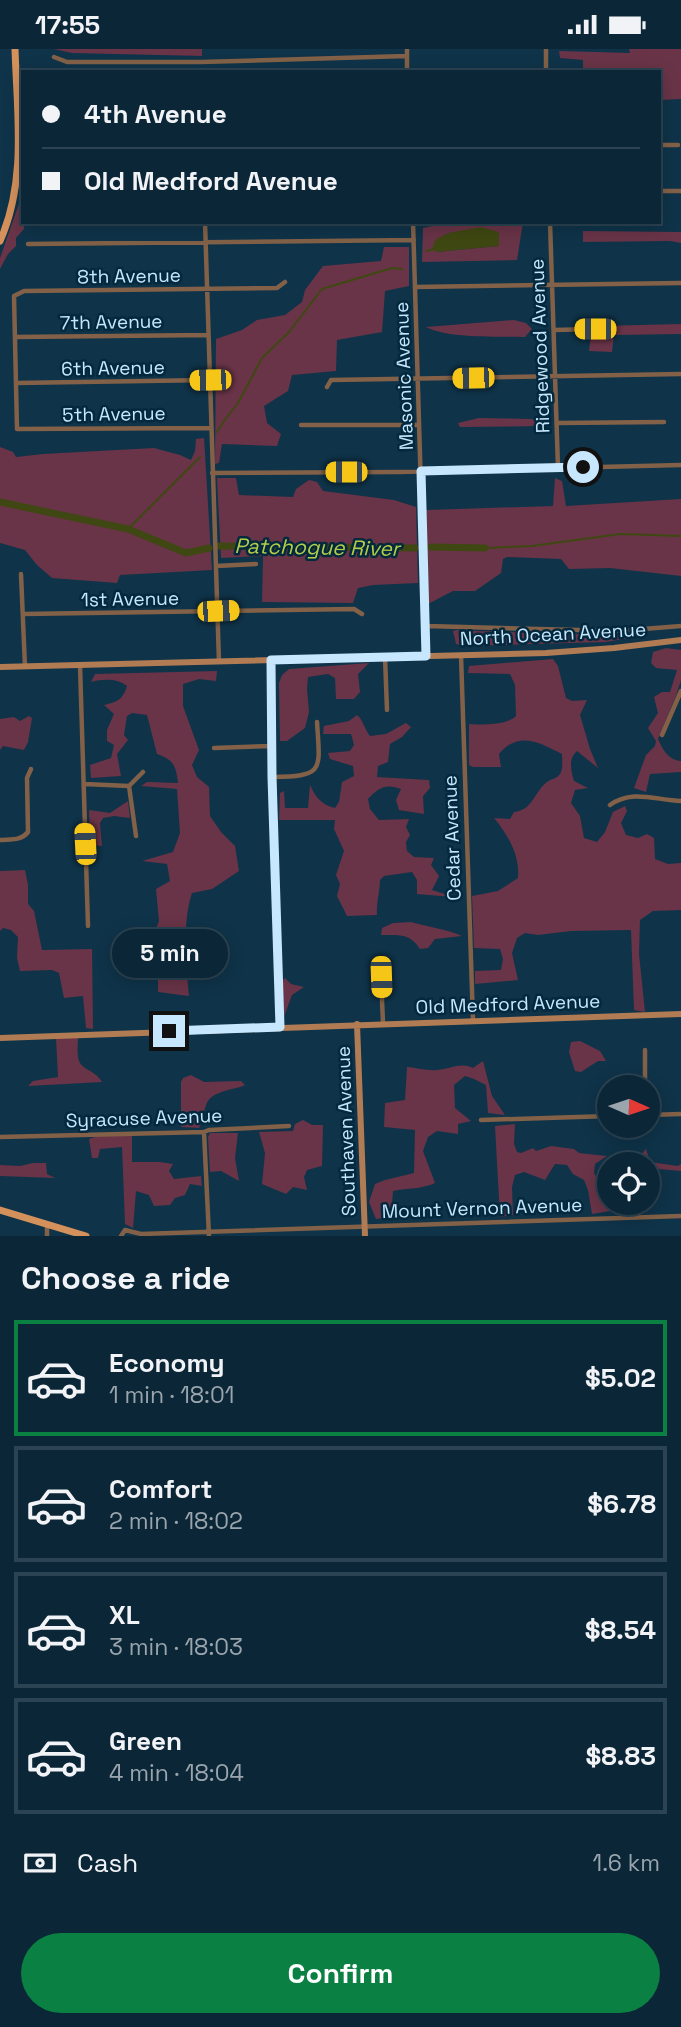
<!DOCTYPE html>
<html lang="en">
<head>
<meta charset="utf-8">
<style>
  :root { --surface:#0b2637; --page:#193242; --text:#f1f3f6; --muted:#9aa5ad; --line:#2b4352; --accent:#0b8043 }
  body { margin:0; font-family:"Space Grotesk",sans-serif; background:var(--page); color:var(--text); height:100vh; display:flex; flex-direction:column; font-size:26px; white-space:nowrap }
  * { box-sizing:border-box; margin:0 }
  p { font-size:23px; color:var(--muted) }
  .icon { flex:none; width:38px; height:38px; fill:none; stroke:currentColor; stroke-width:2; stroke-linecap:round; stroke-linejoin:round }
  .map { position:relative; height:1187px; overflow:hidden }
  .panel { display:flex; flex-direction:column; background:var(--surface); flex:1 }
  .panel>* { flex:none }
  .hud { position:absolute; left:21px; top:21px; width:640px; height:154px; border-radius:0px; box-shadow:0 4px 18px #0003,0 0 0 2px var(--line); display:grid; align-content:center; height:154px; padding:0 21px; background:var(--surface) }
  .needle { width:46px; rotate:93deg }
  .buttons { position:absolute; left:597px; top:1026px; display:grid; gap:14px }
  .buttons a { display:grid; place-items:center; width:63px; height:63px; border-radius:50%; background:var(--surface); box-shadow:0 4px 18px #0003,0 0 0 2px var(--line); font-size:35px }
  .end { position:absolute; width:32px; height:32px; margin:-16px; border:9px solid #c6e7fe; background:#111; box-shadow:0 0 0 4px #111 }
  .from { border-radius:50% }
  .bubble { position:absolute; height:49px; border-radius:24px; background:var(--surface); box-shadow:0 4px 18px #0003,0 0 0 2px var(--line); font-size:23px; font-weight:600; line-height:49px; text-align:center }
  .car { position:absolute; width:21px; height:42px; margin:-21px -10px; border-radius:9px; box-shadow:0 0 5px 2px #0007; background:linear-gradient(#f5c518 24%,#345 0 40%,#f5c518 0 76%,#345 0 86%,#f5c518 0) }
  .hud b { display:flex; align-items:center; gap:24px; height:66px; font-size:26px }
  .hud b+b { border-top:2px solid var(--line) }
  .hud i { width:18px; height:18px; background:var(--text) }
  ul { padding:0; list-style:none }
  li { display:flex; align-items:center; gap:21px; height:116px; margin:0 14px 10px; padding:0 7px; border:4px solid var(--line); border-radius:0px }
  li div { flex:1 }
  li b { display:block; font-size:26px }
  li em { font-style:normal; font-weight:600 }
  li.selected { border-color:var(--accent) }
  li>.icon { width:63px; height:63px; stroke-width:1.5 }
  h2 { padding:0 21px; font-size:32px; line-height:84px }
  .pay { display:flex; align-items:center; gap:18px; height:77px; padding:0 21px; font-size:26px }
  .pay p { margin-inline-start:auto }
  .action { display:flex; gap:14px; margin-top:auto; padding:14px 21px }
  .action a { flex:1; height:80px; border-radius:42px; background:var(--accent); color:#fff; font-size:28px; font-weight:600; line-height:80px; text-align:center }
  .status { display:flex; justify-content:space-between; align-items:center; height:49px; padding:0 35px; background:var(--surface); direction:ltr }
  .status svg { height:19px; fill:currentColor }
  .map>svg:first-child { display:block }
</style>
</head>
<body>
<div class="status"><b>17:55</b><svg viewBox="0 0 49 12"><path d="M0 12V9h3v3zM5 12V6h3v6zM10 12V3h3v9zM15 12V0h3v12zM26 1h20v11H26zM47 4h2v5h-2z"/></svg></div>
<div class="map">
<svg width="681" height="1187" viewBox="0 0 681 1187">
  <rect width="100%" height="100%" fill="#0f3349"/>
  <path fill="#693447" fill-rule="evenodd" d="M54,0H202V7L72,4Z
    M629,0H681V50L660,51V23H583V11L560,9L559,2L630,4Z
    M23,136L24,180L16,189V197L8,205L0,220V209L22,146Z
    M450,173H523L517,211L422,213L423,179ZM499,184L498,197L436,203Z
    M583,182L681,183V194L670,192L583,193Z
    M384,198H409V237L385,242L382,283L337,291L336,322L292,326L288,342L264,357L267,374L281,385L277,397L222,395L219,414L215,415L216,290L242,281L257,271L285,266L302,253L305,241L323,217L381,212Z
    M514,271L526,274L532,280L525,288C498,287 449,290 426,278Z
    M681,275V285L614,286L612,303L589,302L591,285L600,283V277Z
    M479,369L531,370L543,372V377L460,378L458,374Z
    M204,389L212,521L120,526L117,534L52,529L37,516L25,501L0,494V454H2L0,452V398L13,403L16,408L43,405L154,399L180,406L191,411L195,402L196,390Z
    M217,429H236L239,446L293,448L296,440L309,431L317,433L323,442L394,451L416,458L418,534L373,536L358,539L353,554L262,553L263,507L221,509Z
    M555,429L562,432L566,457L681,450V527L610,519L569,520L561,510L507,508L503,510L501,524L475,542H453L428,555L426,461L553,457Z
    M457,581L474,582L640,587L606,593L465,597L456,595L453,582Z
    M666,599L681,601V631L676,647L658,690C663,701 668,711 681,712V723L650,725L646,743L634,739L646,706L655,697L656,692L648,679L658,664L654,648L662,643H670L677,621L656,619L651,614L653,603Z
    M553,610L558,617L566,649L572,652L587,651L580,666L590,700L598,719L577,702C568,710 571,721 574,732L588,739L575,741L571,754L580,767L584,789L597,793L605,783L613,763L625,757L627,762L621,774L626,786L638,789L647,785L654,789L655,810L668,815L681,814V861L653,862L640,871L639,905L645,963L634,961L631,881L571,882L538,886L525,884L517,889L512,904L518,931L475,935V922L501,921L503,910L500,900L474,899L472,847L498,842L518,829C520,806 508,786 494,769L510,770L514,763C533,761 534,743 547,733C552,729 558,730 561,723C563,718 562,711 562,705C540,694 519,681 499,705L501,718H473L469,716V675C482,676 507,676 516,667L515,636L510,625L468,624L469,617Z
    M369,614L358,625L360,643L354,650H336L335,629L328,625L308,628L307,640L309,663L305,679L287,692H280L279,634L282,626L289,620Z
    M217,622L216,632L199,630L183,635V657L199,701L192,716L197,728L209,738L210,767L221,783L235,797L239,822L212,840L192,844C182,874 186,915 189,947L158,943V918L150,896L159,872L156,840L170,832L167,815L142,812L173,803L180,784L177,740L141,737L147,733L178,734C176,717 174,711 157,705L147,666L132,664L127,667L124,686L128,691L117,705L121,727L91,729L90,716L111,709L114,696L107,692V681L114,665L104,656C118,653 123,650 127,637C117,629 103,630 91,633L95,625Z
    M357,666C364,672 364,680 370,687L386,685L406,674L411,678L402,688L390,695L388,713L378,717L377,728L429,731L430,739L423,747L424,765L399,761L396,751L401,740C386,734 378,739 368,750L370,760L379,771L409,770L406,778L410,786L406,793L407,802L414,808L434,809L431,816L439,827L432,841L454,848L417,845V831L412,823L384,827L380,831C380,843 376,854 377,866L347,867L337,847L340,835L336,826L344,802L334,780L335,771H279L280,744L284,742L285,759H308L310,736C316,749 322,756 335,759L339,753L342,733L354,727L353,717L330,710L328,704L350,702L354,696L351,685H323L324,677L349,672Z
    M29,667L32,669L28,693L24,701L3,697L0,701V670L14,668L20,672Z
    M128,752L130,769L114,767L103,769L100,774L102,797L90,796L89,761L110,764Z
    M25,821L28,836V855L34,862L42,901L92,900L93,980L86,979L83,947L64,949L59,924L52,921L20,922L17,909L18,888L11,881L3,879L0,882V822Z
    M411,873C428,878 446,880 462,887L435,890L428,899L420,900C410,884 399,886 381,886L382,879L393,874Z
    M285,929L291,935L304,938L292,946L282,973V932Z
    M78,988C78,994 77,1001 78,1007C79,1022 94,1019 102,1033L28,1037L33,1032L58,1028L56,989Z
    M580,992L600,1002L606,1012H598L581,1023L575,1022L569,1003L571,993Z
    M483,1012L492,1047L505,1066L488,1064L486,1036L474,1030L465,1027L454,1036L455,1059L471,1072L458,1075V1085L437,1082L428,1088L423,1102L435,1134C422,1140 408,1139 393,1142L391,1168L376,1170L369,1153L375,1135L385,1131L414,1124L415,1081L384,1078L385,1054L405,1051L407,1018C417,1019 428,1022 437,1021C451,1020 460,1013 473,1019Z
    M191,1026L204,1033L241,1032L245,1036C234,1041 216,1041 208,1052C204,1058 203,1071 199,1079L181,1078V1033L183,1029Z
    M303,1071L312,1076H323L322,1117L307,1121L304,1128L307,1141L293,1138L286,1145L262,1135L265,1104L259,1083L293,1082L295,1075Z
    M515,1075L514,1095L517,1103L521,1104L533,1099L536,1102L551,1097L574,1100L579,1104L607,1107L595,1115L594,1124L609,1150L610,1162L592,1165L588,1141L584,1131L573,1125L567,1116L555,1115L545,1131L524,1123L515,1126L512,1138L513,1166L500,1168L495,1077Z
    M210,1084H238L235,1109L239,1132L221,1122L210,1123L208,1088Z
    M98,1087H132V1113H160L173,1115L169,1122L174,1130L201,1127L202,1137L190,1135L185,1146L175,1149L170,1156L154,1157L149,1146L136,1142L133,1179L125,1175L122,1098L100,1100L98,1109H92L89,1090Z
    M646,1100L650,1113L678,1117L681,1115V1122L648,1119V1115H628L627,1108L638,1109Z
    M33,1114H46L47,1125L55,1129L0,1127V1116L20,1117Z"/>
  <path fill="#3f4812" d="M481,178L499,183V197L436,203L432,200L435,191L448,184Z"/>
  <g fill="none" stroke-linecap="round" stroke-linejoin="round">
    <path stroke="#3f4812" stroke-width="2" d="M426,202L434,200
      M217,383L224,372L238,354L262,309L289,283L322,240L392,219L402,220
      M128,480L200,408
      M485,499L532,497L620,485L681,487"/>
    <path stroke="#3f4812" stroke-width="7" d="M0,453L128,480L186,504L209,499
      M219,497L415,499
      M431,498L485,499"/>
    <path stroke="#826148" stroke-width="4.5" d="M407,0V23
      M546,0V23
      M54,8L67,13H201L407,7
      M660,96H678
      M660,142H681
      M205,173L219,613
      M413,173L426,607
      M550,173L558,419
      M28,195L414,191
      M415,238L681,234
      M554,281L595,280
      M15,288L208,286
      M16,334L210,331
      M327,338L331,331L681,325
      M557,374L664,373
      M301,376H419
      M211,379L17,380L14,247L24,242L277,239L285,233
      M212,424L400,423L681,416
      M216,517L256,515
      M21,525L25,618
      M23,565L354,560L362,565
      M426,577L618,582L681,577
      M461,606L473,972
      M385,608L387,661
      M271,611L280,978
      M80,616L88,877
      M662,686L681,642
      M214,699L272,697
      M273,728C325,727 320,722 317,673
      M84,735L129,737
      M129,737L136,787
      M129,737L143,723
      M610,756C632,740 655,751 681,752
      M0,791C11,790 21,792 28,783L27,729L31,720
      M381,928L383,974
      M645,1001V1038
      M648,1066L681,1065
      M481,1071L609,1067
      M204,1083L209,1187
      M0,1088L204,1083L209,1081L289,1077
      M47,1176V1187
      M121,1187L125,1181L141,1185L681,1167"/>
    <path stroke="#b17c53" stroke-width="6" d="M0,618L546,604L614,599L681,591
      M357,975L365,1187
      M0,989L681,965"/>
    <path stroke="#d4915b" stroke-width="7" d="M0,192C27,132 17,64 15,0
      M0,1161L86,1187"/>
  </g>
  <g fill="none" stroke-linecap="round" stroke-linejoin="round">
    <path stroke="#c6e7fe" stroke-width="9" d="M169,982L280,978L272,728L271,611L426,607L421,422L583,418"/>
  </g>
  <g text-anchor="middle" dominant-baseline="central" stroke-width="5" stroke-linejoin="round" paint-order="stroke">
    <g font-size="19" fill="#c6e7fe" stroke="#03293e">
      <text transform="translate(129 227) rotate(-1)">8th Avenue</text>
      <text transform="translate(111 273) rotate(-1)">7th Avenue</text>
      <text transform="translate(540 297) rotate(-92)">Ridgewood Avenue</text>
      <text transform="translate(113 319) rotate(-1)">6th Avenue</text>
      <text transform="translate(404 327) rotate(-92)">Masonic Avenue</text>
      <text transform="translate(114 365) rotate(-1)">5th Avenue</text>
      <text transform="translate(130 550) rotate(-1)">1st Avenue</text>
      <text transform="translate(553 585) rotate(-3)">North Ocean Avenue</text>
      <text transform="translate(452 789) rotate(-92)">Cedar Avenue</text>
      <text transform="translate(508 955) rotate(-2)">Old Medford Avenue</text>
      <text transform="translate(144 1069) rotate(-2)">Syracuse Avenue</text>
      <text transform="translate(346 1082) rotate(-92)">Southaven Avenue</text>
      <text transform="translate(482 1159) rotate(-2)">Mount Vernon Avenue</text>
    </g>
    <g font-size="21" font-style="italic" fill="#b5cc49" stroke="#03293e">
      <text transform="translate(317 498) rotate(1)">Patchogue River</text>
    </g>
  </g>
</svg>
<div class="buttons">
<a><svg class="needle" viewBox="-14 -14 28 28"><path d="M0-13l5 13h-10z" fill="#e53935"/><path d="M0 13l5-13h-10z" fill="#9aa5ad"/></svg></a>
<a><svg class="icon" aria-label="locate" viewBox="0 0 24 24"><circle cx="12" cy="12" r="6"/><path d="M12 2v4M12 18v4M2 12h4M18 12h4"/></svg></a>
</div>
<i class="end from" style="left:583px;top:418px"></i>
<i class="end" style="left:169px;top:982px"></i>
<div class="bubble" style="left:112px;top:880px;width:116px">5 min</div>
<i class="car" style="left:595px;top:280px;rotate:270deg"></i>
<i class="car" style="left:473px;top:329px;rotate:269deg"></i>
<i class="car" style="left:210px;top:331px;rotate:269deg"></i>
<i class="car" style="left:346px;top:423px;rotate:270deg"></i>
<i class="car" style="left:218px;top:562px;rotate:88deg"></i>
<i class="car" style="left:85px;top:795px;rotate:357deg"></i>
<i class="car" style="left:381px;top:928px;rotate:178deg"></i>
<div class="hud">
<b><i class="from"></i>4th Avenue</b>
<b><i></i>Old Medford Avenue</b>
</div>
</div>
<section class="panel">
<h2>Choose a ride</h2>
<ul>
<li class="selected"><svg class="icon" aria-label="car" viewBox="0 0 24 24"><path d="M5 17H2v-5l4-1 3-4h7l3 4 3 1v5h-3M9 17h6M6 11h13"/><circle cx="7" cy="17" r="2"/><circle cx="17" cy="17" r="2"/></svg><div><b>Economy</b><p>1 min · 18:01</p></div><em>$5.02</em></li>
<li><svg class="icon" aria-label="car" viewBox="0 0 24 24"><path d="M5 17H2v-5l4-1 3-4h7l3 4 3 1v5h-3M9 17h6M6 11h13"/><circle cx="7" cy="17" r="2"/><circle cx="17" cy="17" r="2"/></svg><div><b>Comfort</b><p>2 min · 18:02</p></div><em>$6.78</em></li>
<li><svg class="icon" aria-label="car" viewBox="0 0 24 24"><path d="M5 17H2v-5l4-1 3-4h7l3 4 3 1v5h-3M9 17h6M6 11h13"/><circle cx="7" cy="17" r="2"/><circle cx="17" cy="17" r="2"/></svg><div><b>XL</b><p>3 min · 18:03</p></div><em>$8.54</em></li>
<li><svg class="icon" aria-label="car" viewBox="0 0 24 24"><path d="M5 17H2v-5l4-1 3-4h7l3 4 3 1v5h-3M9 17h6M6 11h13"/><circle cx="7" cy="17" r="2"/><circle cx="17" cy="17" r="2"/></svg><div><b>Green</b><p>4 min · 18:04</p></div><em>$8.83</em></li>
</ul>
<div class="pay"><svg class="icon" aria-label="cash" viewBox="0 0 24 24"><path d="M3 7h18v10H3z"/><circle cx="12" cy="12" r="2"/></svg>Cash<p>1.6 km</p></div>
<div class="action"><a>Confirm</a></div>
</section>
</body>
</html>
